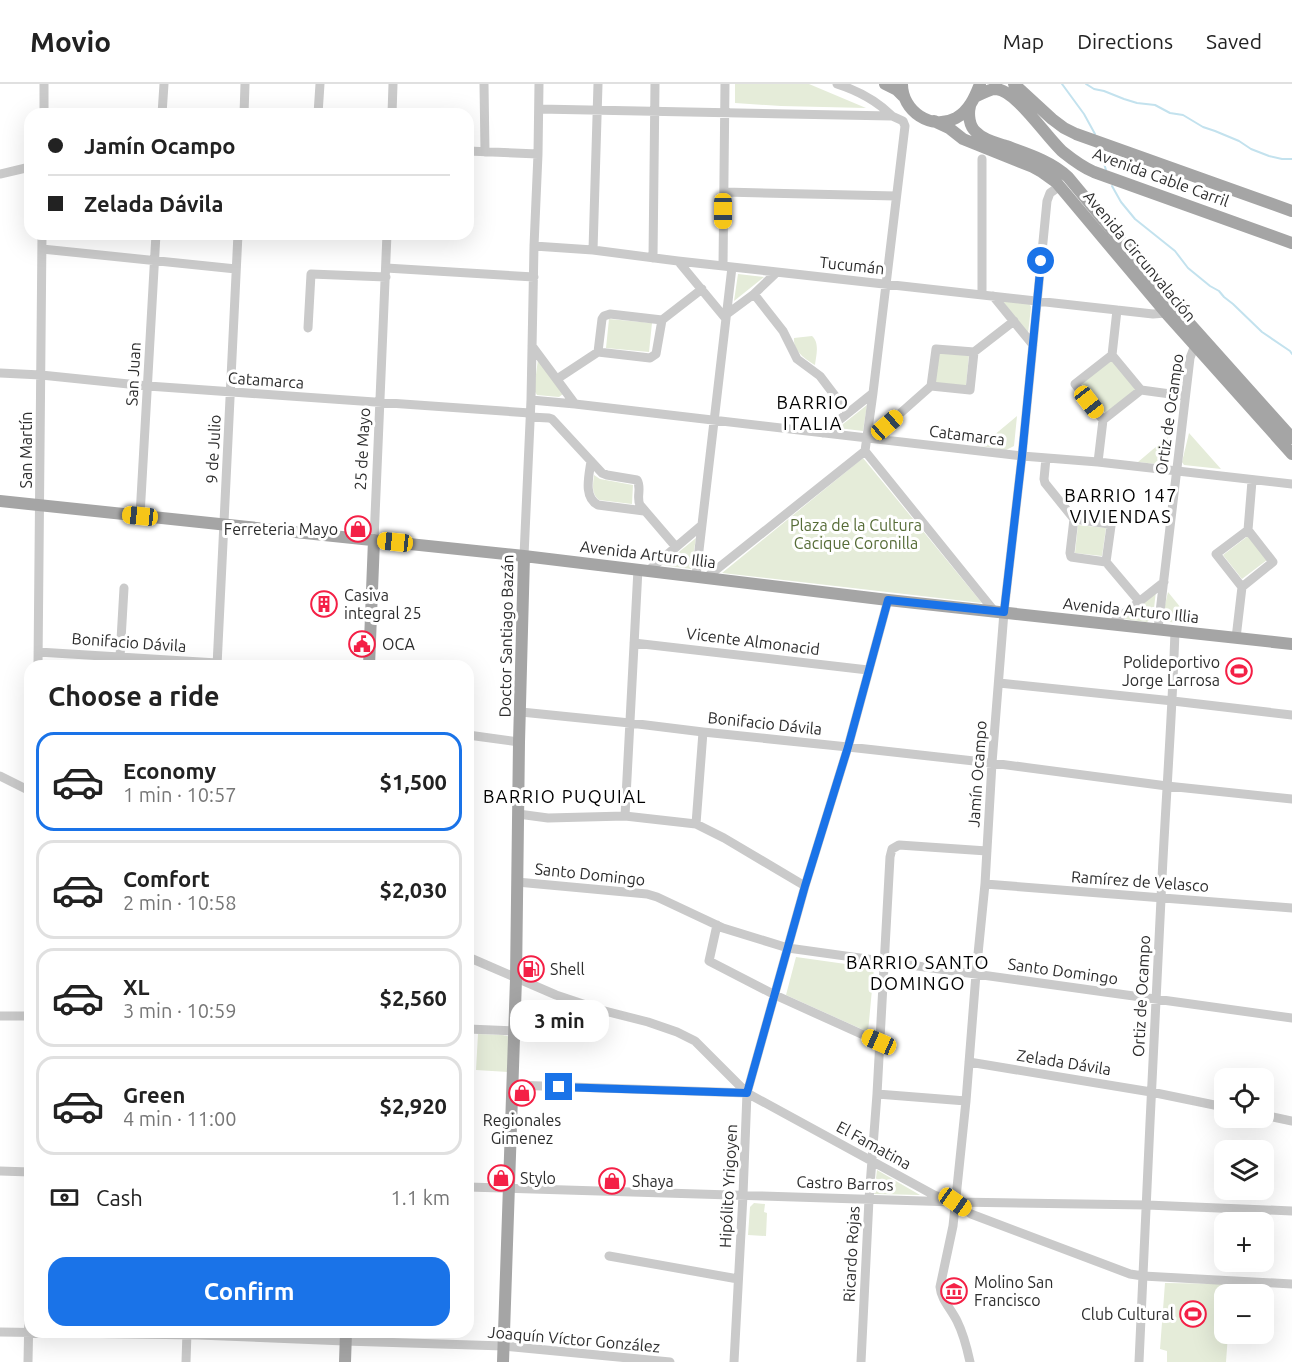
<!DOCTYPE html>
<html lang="en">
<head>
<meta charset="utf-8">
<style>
  :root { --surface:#fff; --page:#f2f2f2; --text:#222; --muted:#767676; --line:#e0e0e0; --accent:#1a73e8 }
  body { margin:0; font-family:Ubuntu,sans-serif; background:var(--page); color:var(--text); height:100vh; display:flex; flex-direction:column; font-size:22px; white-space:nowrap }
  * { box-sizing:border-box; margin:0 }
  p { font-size:20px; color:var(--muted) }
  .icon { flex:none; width:33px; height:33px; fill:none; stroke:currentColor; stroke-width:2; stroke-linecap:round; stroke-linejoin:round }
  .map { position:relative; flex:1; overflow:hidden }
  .details { position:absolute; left:24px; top:576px; width:450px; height:678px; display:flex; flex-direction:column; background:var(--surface); border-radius:18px; box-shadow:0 6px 24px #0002 }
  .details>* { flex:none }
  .guide { position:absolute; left:24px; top:24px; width:450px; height:132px; border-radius:18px; box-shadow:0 6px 24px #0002; display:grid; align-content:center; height:132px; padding:0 24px; background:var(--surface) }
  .tools { position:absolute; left:1214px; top:984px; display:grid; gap:12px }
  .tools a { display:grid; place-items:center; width:60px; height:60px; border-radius:12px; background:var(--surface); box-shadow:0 6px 24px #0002; font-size:30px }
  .end { position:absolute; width:27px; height:27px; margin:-14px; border:8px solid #1a73e8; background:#fff; box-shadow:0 0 0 3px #fff }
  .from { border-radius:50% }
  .bubble { position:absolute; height:42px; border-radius:18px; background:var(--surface); box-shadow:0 6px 24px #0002; font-size:20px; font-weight:600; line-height:42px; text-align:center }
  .car { position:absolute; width:18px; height:36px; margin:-18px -9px; border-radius:8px; box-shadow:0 0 4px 2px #0007; background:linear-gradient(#f5c518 24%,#345 0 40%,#f5c518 0 76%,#345 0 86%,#f5c518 0) }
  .guide b { display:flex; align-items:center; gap:21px; height:57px; font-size:22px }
  .guide b+b { border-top:2px solid var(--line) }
  .guide i { width:15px; height:15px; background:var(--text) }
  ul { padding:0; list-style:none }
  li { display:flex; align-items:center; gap:18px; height:99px; margin:0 12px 9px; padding:0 12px; border:3px solid var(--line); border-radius:18px }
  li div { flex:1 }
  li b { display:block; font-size:22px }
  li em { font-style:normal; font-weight:600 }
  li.active { border-color:var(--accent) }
  li>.icon { width:54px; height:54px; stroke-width:1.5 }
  h2 { padding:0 24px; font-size:27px; line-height:72px }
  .pay { display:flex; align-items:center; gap:15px; height:66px; padding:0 24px; font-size:22px }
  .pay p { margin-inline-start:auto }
  .primary-button { display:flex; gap:12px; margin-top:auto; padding:12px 24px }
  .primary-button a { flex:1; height:69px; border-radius:18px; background:var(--accent); color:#fff; font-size:24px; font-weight:600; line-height:69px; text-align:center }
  header { display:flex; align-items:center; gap:36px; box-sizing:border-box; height:84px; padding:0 30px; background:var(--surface); border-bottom:2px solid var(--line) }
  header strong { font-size:28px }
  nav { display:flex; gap:33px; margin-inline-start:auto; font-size:21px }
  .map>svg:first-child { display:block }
</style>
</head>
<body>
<header>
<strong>Movio</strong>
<nav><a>Map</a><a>Directions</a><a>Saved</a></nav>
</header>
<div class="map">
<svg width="1292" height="1278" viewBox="0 0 1292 1278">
  <rect width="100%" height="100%" fill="#fff"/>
  <path fill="#e5ecd9" d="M735,0H809L866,24L781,22L735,19Z
    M738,190L764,193L734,217Z
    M1001,215L1029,219L1031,223L1028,250Z
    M609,235L652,239L649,268L606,264Z
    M812,252C820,259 816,272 815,281C805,275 793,267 794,254Z
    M939,268L969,271L966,302L935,299Z
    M538,275L563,310L559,313L537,311L534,306Z
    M1111,275L1136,306L1106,330L1081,299Z
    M867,321L863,347L838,344Z
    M1017,332L1014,362L1006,366L981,362Z
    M1189,349L1221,385L1184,381L1182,378Z
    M1171,350L1169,378L1165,381L1138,378Z
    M863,374L982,519L722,489Z
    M594,391L600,395L633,401L632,420L599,416C591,409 593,401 594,391Z
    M1078,441L1106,444L1102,472L1075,469Z
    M1248,452L1267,476L1242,495L1223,471Z
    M696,454L691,485L663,481Z
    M1156,507L1153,533L1147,538L1123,535Z
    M1168,508L1194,540L1169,538L1163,529Z
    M796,873L874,884L868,948L786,911Z
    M478,950L502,951L508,952V988L476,986Z
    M877,1086L920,1111L874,1110Z
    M754,1119L765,1120L764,1128L767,1129L766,1152L748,1151L750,1123Z
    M1165,1199L1231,1200V1210H1224V1250H1228L1226,1278H1167V1267L1160,1265Z"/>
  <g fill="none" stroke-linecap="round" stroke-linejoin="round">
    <path stroke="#c3e2ee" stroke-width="2" d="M1062,0L1084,30L1095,50
      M1086,0L1094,5L1104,7L1124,15L1137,19L1155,21L1170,29L1183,31L1203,43L1215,47L1239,57L1251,65L1269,72L1282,75H1292
      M1100,67L1106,86
      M1112,102L1121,118L1135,135L1175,167L1188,184L1210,202L1219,207L1224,213L1233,220L1262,248L1290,267L1292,270"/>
    <path stroke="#cacaca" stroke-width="9" d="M484,0L485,68
      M837,0C859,7 876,16 892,32
      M539,25L892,32L903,37L905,42L873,309L865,367L995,528
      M44,30V0
      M162,30L164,0
      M244,30L245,0
      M318,30L320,0
      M392,30L393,0
      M468,67L538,70
      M0,90L30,83
      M724,108L896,112
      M534,162L593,166L678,177L1153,230L1166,229
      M42,165L236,185
      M593,166L598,0
      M653,174L655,0
      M678,177L726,235
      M723,182L725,0
      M386,184L534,193
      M754,210L783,247L797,275L820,292L848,329
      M982,211V75
      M993,212L1033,261
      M1117,226L1112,271L1141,306L1185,312
      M727,230L754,210L777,188
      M308,244L311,190L386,193
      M532,262L575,320
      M598,268L602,235L604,232L610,230L662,236
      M0,289L41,291L148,302L530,329
      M557,295L598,268L650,274L656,270L662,236L702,205
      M931,302L970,306L974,268
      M531,316L575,320L1022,372L1098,378L1292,400
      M530,333L549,334L552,335L602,389L607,391L637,396C642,404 636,413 640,421L676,463
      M1103,336L1075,300L1112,271
      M823,349L873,309
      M884,356L887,341L931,302L936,265L974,268L1014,237
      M1046,374L1044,395L1045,399L1074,435L1109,440L1111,442L1106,478
      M591,377C589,392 583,413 598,421L644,427
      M1098,378L1103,336L1141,306
      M140,432L156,150
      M1074,435L1070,469L1071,473L1106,478L1139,517
      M374,456L387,150
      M524,472L531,316L534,162L538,70L539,0
      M649,486L702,441
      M696,492L732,183
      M707,493L865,367
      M1242,503L1273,478L1248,446L1252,397
      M1111,540L1164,498
      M1158,545L1190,274L1195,261
      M1236,554L1242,503L1216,470L1248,446
      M634,559L868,586
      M38,568L217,579
      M120,573L124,504
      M38,582L42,150
      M217,582L238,150
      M999,599L1173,617L1292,631
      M521,628L630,639L703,648L848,663L992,679L1167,702L1292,715
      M468,651L519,658
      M0,692L30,707
      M518,730L548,734L625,732L696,740L724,754L805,802
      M625,732L638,485
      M696,740L703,648
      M517,798L647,810L657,813L723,844L788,864L1292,934
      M985,800L1292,824
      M717,841L709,877L775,911L879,958
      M468,873L556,911L601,926L648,938L677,948L695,957L747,1009L934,1111L955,1118L971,1130L1130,1190L1143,1192L1292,1200
      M0,932H30
      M468,945L513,947
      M969,978L1151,1008L1224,1023
      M512,1001L747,1009
      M877,1010L966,1017
      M1263,1031L1292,1037
      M0,1087L30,1088
      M468,1103L955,1118L1147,1121L1292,1127
      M609,1172L738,1195
      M0,1248L198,1251L345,1257L504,1262L670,1278
      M28,1278L30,1177
      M186,1278L187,1248
      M734,1278L743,1111L747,1009L805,802L848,663L888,516
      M861,1278L869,1115L877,1010L890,773L892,765L899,761L987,767
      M970,1278C967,1264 963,1249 957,1237C951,1225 941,1215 940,1203L953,1142L966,1017L976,890L985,800L992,679L1004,528L1022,372L1047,117L1050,109L1060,102
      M1139,1278C1146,1124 1153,969 1161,815C1165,726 1172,637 1175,547"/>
    <path stroke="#a5a5a5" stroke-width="12" d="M885,0L897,6L903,12
      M902,0C902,27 931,47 956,34C969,27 975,13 980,0
      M1014,0L1052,35L1064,44L1076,50L1292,127
      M975,13C981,10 989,5 996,5C1016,6 1047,54 1063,68C1073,76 1082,83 1094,88L1292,159
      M970,22C968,30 969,42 976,48C983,56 996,59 1006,62C1028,70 1051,77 1068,93L1190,240L1292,354
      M934,37L949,44L963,55L1033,83L1042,88L1056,98L1166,229L1292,370
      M0,417L524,472L888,516L1292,560
      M369,582L374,456
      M345,1278L346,1248
      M503,1278L516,895L519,658L524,472"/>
  </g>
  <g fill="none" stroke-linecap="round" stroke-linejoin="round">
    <path stroke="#1a73e8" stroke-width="8" d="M559,1003L747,1009L805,802L848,663L888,516L1004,528L1022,372L1041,177"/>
  </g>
  <defs>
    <g id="shop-ring" transform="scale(1.35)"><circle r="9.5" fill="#fff" stroke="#f42046" stroke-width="1.5"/><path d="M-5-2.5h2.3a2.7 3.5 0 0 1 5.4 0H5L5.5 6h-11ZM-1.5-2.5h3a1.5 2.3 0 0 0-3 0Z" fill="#f42046"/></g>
    <g id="building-ring" transform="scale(1.35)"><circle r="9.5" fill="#fff" stroke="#f42046" stroke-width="1.5"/><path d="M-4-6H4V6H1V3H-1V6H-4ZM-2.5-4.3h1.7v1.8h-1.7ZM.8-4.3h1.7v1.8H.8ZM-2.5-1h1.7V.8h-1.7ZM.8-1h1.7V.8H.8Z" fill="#f42046"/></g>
    <g id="civic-ring" transform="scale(1.35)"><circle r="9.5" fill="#fff" stroke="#f42046" stroke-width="1.5"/><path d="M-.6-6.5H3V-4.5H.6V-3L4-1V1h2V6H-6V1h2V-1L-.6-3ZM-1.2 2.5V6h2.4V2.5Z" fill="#f42046"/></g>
    <g id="stadium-ring" transform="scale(1.35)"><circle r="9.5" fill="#fff" stroke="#f42046" stroke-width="1.5"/><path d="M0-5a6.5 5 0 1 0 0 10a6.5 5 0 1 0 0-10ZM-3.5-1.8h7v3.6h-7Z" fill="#f42046"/></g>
    <g id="fuel-ring" transform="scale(1.35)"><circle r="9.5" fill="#fff" stroke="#f42046" stroke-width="1.5"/><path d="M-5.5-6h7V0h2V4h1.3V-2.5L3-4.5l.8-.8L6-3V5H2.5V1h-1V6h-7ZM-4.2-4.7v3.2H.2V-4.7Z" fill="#f42046"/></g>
    <g id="museum-ring" transform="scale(1.35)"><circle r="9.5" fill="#fff" stroke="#f42046" stroke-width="1.5"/><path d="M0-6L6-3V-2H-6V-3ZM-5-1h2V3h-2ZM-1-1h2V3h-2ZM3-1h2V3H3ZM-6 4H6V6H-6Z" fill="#f42046"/></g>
  </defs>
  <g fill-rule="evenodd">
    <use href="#shop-ring" x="358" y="445"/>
    <use href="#building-ring" x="324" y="520"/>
    <use href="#civic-ring" x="362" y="560"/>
    <use href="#stadium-ring" x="1239" y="587"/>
    <use href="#fuel-ring" x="531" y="885"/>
    <use href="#shop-ring" x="522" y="1009"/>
    <use href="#shop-ring" x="501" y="1094"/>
    <use href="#shop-ring" x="612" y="1097"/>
    <use href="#museum-ring" x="954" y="1207"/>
    <use href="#stadium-ring" x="1193" y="1230"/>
  </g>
  <g text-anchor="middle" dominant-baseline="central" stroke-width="6" stroke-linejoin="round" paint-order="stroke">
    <g font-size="16" fill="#2d2d2d" stroke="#fff">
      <text transform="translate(1161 93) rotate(20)">Avenida Cable Carril</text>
      <text transform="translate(1140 172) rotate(50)">Avenida Circunvalación</text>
      <text transform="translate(852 181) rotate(6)">Tucumán</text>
      <text transform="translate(133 290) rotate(-87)">San Juan</text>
      <text transform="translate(266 296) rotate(4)">Catamarca</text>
      <text transform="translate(1169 330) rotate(-82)">Ortiz de Ocampo</text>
      <text transform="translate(967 351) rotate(7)">Catamarca</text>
      <text transform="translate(213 365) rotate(-87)">9 de Julio</text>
      <text transform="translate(362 365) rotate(-87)">25 de Mayo</text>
      <text transform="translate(26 366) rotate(-90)">San Martín</text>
      <text transform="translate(648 470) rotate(7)">Avenida Arturo Illia</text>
      <text transform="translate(1131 526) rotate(6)">Avenida Arturo Illia</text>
      <text transform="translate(506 552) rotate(-89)">Doctor Santiago Bazán</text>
      <text transform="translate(753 557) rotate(7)">Vicente Almonacid</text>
      <text transform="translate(129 558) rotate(4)">Bonifacio Dávila</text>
      <text transform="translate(765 639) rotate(6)">Bonifacio Dávila</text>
      <text transform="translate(977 690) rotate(-86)">Jamín Ocampo</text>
      <text transform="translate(590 790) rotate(6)">Santo Domingo</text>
      <text transform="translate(1140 797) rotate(4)">Ramírez de Velasco</text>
      <text transform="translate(1063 887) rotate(8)">Santo Domingo</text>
      <text transform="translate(1141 912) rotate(-87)">Ortiz de Ocampo</text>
      <text transform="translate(1064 978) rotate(9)">Zelada Dávila</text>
      <text transform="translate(874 1061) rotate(29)">El Famatina</text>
      <text transform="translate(845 1099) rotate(2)">Castro Barros</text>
      <text transform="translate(728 1102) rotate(-87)">Hipólito Yrigoyen</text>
      <text transform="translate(851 1170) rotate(-87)">Ricardo Rojas</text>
      <text transform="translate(574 1255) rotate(5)">Joaquín Víctor González</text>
    </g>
    <g font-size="16" fill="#566c37" stroke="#fff">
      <text x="856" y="441">Plaza de la Cultura<tspan x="856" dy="18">Cacique Coronilla</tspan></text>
    </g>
    <g font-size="16" fill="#2d2d2d" stroke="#fff" text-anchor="start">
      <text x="338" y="445" text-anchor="end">Ferreteria Mayo</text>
      <text x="344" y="511">Casiva<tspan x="344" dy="18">integral 25</tspan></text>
      <text x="382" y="560">OCA</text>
      <text x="1220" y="578" text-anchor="end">Polideportivo<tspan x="1220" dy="18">Jorge Larrosa</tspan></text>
      <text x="550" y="885">Shell</text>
      <text x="522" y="1036" text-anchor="middle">Regionales<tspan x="522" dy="18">Gimenez</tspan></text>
      <text x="520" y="1094">Stylo</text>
      <text x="632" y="1097">Shaya</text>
      <text x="974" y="1198">Molino San<tspan x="974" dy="18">Francisco</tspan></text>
      <text x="1174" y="1230" text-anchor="end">Club Cultural</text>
    </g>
    <g font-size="18" letter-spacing="1.5" fill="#000" stroke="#fff">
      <text x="813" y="318">BARRIO<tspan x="813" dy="21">ITALIA</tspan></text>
      <text x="1121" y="411">BARRIO 147<tspan x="1121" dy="21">VIVIENDAS</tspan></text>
      <text x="565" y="712">BARRIO PUQUIAL</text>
      <text x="918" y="878">BARRIO SANTO<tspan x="918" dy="21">DOMINGO</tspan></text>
    </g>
  </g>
</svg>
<div class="tools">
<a><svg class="icon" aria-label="locate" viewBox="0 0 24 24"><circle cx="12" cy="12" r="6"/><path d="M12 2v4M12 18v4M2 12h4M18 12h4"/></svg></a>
<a><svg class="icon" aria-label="layers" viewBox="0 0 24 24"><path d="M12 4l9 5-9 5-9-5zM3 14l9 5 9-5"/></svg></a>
<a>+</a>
<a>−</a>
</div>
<i class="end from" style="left:1041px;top:177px"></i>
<i class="end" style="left:559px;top:1003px"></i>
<div class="bubble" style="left:510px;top:916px;width:99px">3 min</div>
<i class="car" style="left:723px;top:127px;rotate:180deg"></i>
<i class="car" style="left:1089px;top:318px;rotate:142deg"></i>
<i class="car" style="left:887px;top:341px;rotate:49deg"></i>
<i class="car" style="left:140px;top:432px;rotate:276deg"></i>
<i class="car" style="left:395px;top:458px;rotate:276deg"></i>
<i class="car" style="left:879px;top:958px;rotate:294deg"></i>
<i class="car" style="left:955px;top:1118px;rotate:125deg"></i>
<div class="guide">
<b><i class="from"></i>Jamín Ocampo</b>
<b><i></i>Zelada Dávila</b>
</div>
<section class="details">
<h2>Choose a ride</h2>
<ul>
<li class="active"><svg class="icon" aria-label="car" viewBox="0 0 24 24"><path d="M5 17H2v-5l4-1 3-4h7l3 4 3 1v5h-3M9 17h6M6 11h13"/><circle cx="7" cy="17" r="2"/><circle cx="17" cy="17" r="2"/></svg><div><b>Economy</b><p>1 min · 10:57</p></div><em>$1,500</em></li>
<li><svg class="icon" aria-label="car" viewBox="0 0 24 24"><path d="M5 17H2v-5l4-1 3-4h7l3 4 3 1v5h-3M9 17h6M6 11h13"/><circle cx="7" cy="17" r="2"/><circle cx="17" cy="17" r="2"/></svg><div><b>Comfort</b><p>2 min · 10:58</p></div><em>$2,030</em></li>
<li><svg class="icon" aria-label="car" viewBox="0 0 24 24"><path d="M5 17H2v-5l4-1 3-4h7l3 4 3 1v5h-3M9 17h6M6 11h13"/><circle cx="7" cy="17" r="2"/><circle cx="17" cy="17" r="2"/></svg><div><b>XL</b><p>3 min · 10:59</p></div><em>$2,560</em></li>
<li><svg class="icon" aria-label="car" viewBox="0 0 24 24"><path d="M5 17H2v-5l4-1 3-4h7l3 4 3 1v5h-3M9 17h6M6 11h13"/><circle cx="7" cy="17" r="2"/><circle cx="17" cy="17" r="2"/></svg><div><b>Green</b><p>4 min · 11:00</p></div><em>$2,920</em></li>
</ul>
<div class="pay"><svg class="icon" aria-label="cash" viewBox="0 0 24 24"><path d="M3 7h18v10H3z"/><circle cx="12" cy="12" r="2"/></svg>Cash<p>1.1 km</p></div>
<div class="primary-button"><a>Confirm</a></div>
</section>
</div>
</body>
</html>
